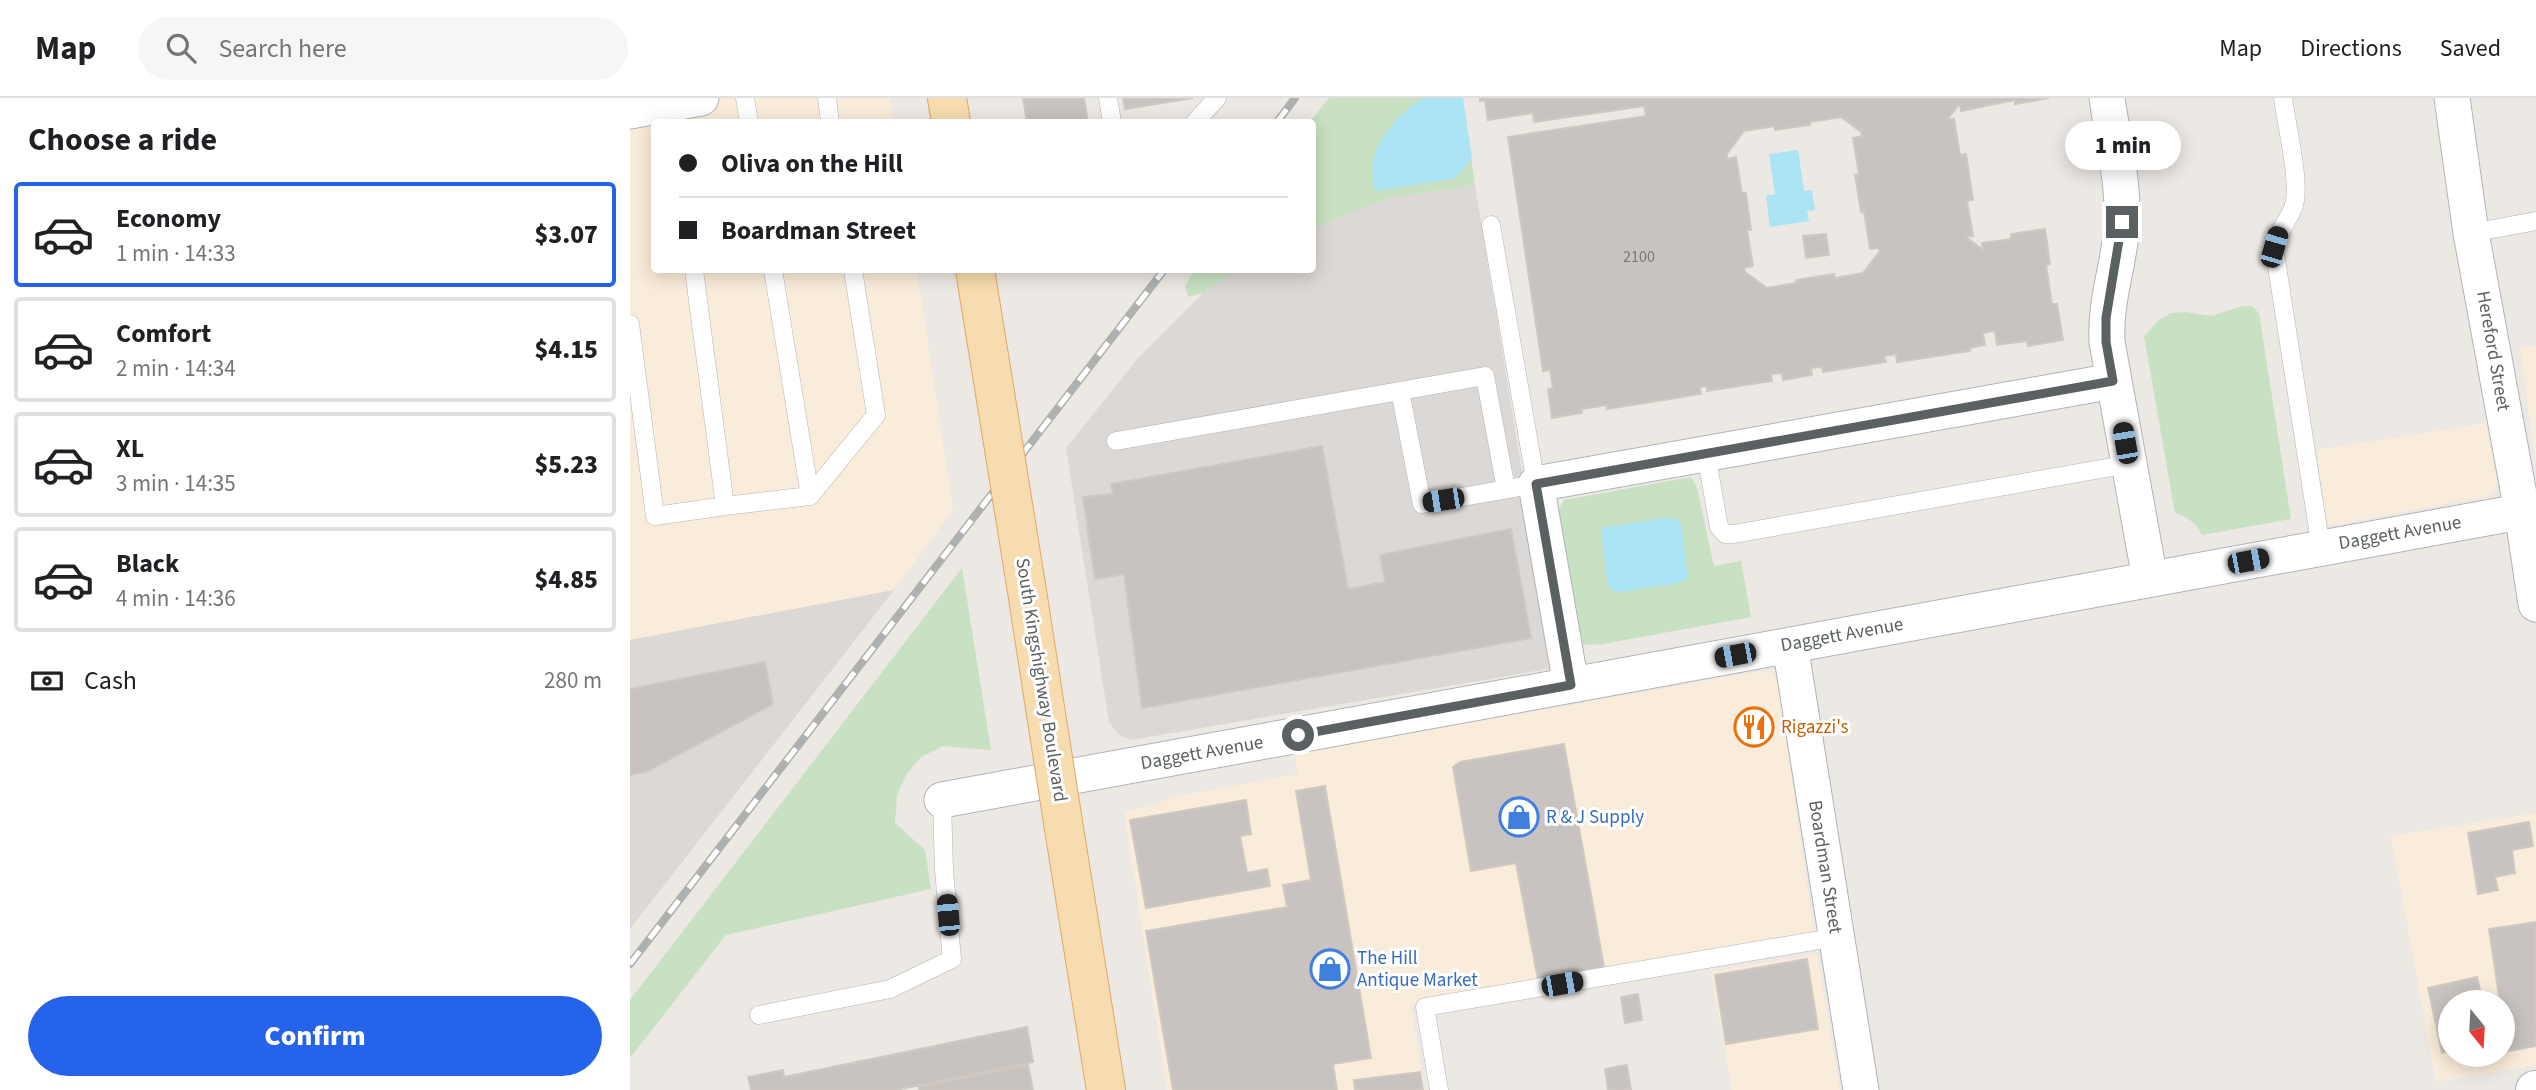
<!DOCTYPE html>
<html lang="en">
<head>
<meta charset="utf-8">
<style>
  :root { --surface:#fff; --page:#f6f6f6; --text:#202124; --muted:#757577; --line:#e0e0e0; --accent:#2563eb }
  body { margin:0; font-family:"Source Sans 3",sans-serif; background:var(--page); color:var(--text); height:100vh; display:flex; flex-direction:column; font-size:26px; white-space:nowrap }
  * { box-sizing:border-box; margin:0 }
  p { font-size:23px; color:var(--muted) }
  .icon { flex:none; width:38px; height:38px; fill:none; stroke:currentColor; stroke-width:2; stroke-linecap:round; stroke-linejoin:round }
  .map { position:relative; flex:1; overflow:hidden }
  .side { display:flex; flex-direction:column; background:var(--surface); width:630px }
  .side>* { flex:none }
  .guide { position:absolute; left:21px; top:21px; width:665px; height:154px; border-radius:7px; box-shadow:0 4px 18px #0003; display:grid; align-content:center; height:154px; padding:0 28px; background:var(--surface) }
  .needle { width:46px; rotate:162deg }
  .tools { position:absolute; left:1808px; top:892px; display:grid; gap:14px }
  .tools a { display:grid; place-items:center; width:77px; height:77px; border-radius:50%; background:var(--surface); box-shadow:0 4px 18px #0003; font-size:35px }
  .end { position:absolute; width:32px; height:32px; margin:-16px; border:9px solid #5b6062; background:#fff; box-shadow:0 0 0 4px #fff }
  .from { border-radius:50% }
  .bubble { position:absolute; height:49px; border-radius:24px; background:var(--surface); box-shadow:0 4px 18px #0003; font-size:23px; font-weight:800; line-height:49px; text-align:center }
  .car { position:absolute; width:21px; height:42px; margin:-21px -10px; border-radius:9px; box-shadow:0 0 5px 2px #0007; background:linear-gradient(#222 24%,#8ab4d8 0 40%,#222 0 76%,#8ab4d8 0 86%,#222 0) }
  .guide b { display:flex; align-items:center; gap:24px; height:66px; font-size:26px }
  .guide b+b { border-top:2px solid var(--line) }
  .guide i { width:18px; height:18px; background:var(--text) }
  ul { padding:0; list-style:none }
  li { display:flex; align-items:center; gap:21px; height:105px; margin:0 14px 10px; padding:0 14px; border:4px solid var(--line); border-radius:7px }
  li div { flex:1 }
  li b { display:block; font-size:26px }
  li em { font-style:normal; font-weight:800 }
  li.selected { border-color:var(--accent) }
  li>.icon { width:63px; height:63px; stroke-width:1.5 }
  h2 { padding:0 28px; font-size:32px; line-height:84px }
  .pay { display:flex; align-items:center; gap:18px; height:77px; padding:0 28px; font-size:26px }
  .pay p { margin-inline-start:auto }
  .primary-button { display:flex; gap:14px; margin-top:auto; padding:14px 28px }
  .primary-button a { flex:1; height:80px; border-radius:42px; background:var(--accent); color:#fff; font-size:28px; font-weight:800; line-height:80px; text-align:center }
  header { display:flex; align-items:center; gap:42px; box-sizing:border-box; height:98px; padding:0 35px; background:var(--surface); border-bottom:2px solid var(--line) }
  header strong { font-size:33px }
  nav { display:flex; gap:38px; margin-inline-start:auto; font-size:24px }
  .search { width:490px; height:63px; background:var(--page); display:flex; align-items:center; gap:18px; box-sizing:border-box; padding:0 24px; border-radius:38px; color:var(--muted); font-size:26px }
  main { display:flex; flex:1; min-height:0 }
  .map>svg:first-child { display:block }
</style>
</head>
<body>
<header>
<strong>Map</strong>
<div class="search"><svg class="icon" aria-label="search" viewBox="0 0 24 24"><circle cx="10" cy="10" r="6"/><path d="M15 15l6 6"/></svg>Search here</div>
<nav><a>Map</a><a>Directions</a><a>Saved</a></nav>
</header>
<main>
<section class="side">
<h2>Choose a ride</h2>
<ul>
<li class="selected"><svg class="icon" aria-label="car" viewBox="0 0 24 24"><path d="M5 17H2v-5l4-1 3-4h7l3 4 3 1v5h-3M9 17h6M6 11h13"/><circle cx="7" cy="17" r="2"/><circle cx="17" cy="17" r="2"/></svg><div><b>Economy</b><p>1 min · 14:33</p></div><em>$3.07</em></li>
<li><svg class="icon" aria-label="car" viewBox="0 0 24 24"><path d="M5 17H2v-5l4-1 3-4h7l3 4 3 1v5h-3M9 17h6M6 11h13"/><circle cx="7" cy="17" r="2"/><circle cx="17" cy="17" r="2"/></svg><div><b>Comfort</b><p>2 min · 14:34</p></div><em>$4.15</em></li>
<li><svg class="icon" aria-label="car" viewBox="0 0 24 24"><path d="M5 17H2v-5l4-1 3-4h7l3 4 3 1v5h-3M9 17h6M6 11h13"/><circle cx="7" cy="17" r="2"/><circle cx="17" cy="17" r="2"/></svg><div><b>XL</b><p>3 min · 14:35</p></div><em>$5.23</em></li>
<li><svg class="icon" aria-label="car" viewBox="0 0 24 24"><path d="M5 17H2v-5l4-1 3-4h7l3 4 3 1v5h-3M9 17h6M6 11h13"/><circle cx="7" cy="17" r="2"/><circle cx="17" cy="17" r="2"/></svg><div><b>Black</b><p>4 min · 14:36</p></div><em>$4.85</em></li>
</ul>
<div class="pay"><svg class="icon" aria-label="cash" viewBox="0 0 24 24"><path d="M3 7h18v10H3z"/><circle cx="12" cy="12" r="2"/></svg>Cash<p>280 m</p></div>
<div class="primary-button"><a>Confirm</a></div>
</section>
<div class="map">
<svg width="1906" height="992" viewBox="0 0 1906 992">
  <rect width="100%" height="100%" fill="#ece8e3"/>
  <path fill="#faecda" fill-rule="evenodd" d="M0,0H260L264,24H24V172H287L323,412L264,492L0,542Z
    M1906,247V367L1890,250Z
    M1856,325L1867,383L1866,393L1858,398L1698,428L1687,352Z
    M1132,573L1142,575L1148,584L1184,835L781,907L795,992H537L494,713L523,708L542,699L668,676L664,656Z
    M1906,715V967L1806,984L1761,738ZM1820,905H1872V957H1820Z
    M1187,856L1210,992H1102L1081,874Z"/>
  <path fill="#dbd8d5" d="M845,87L924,570L501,642L489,637L479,624L436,350L509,259L573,195L605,172H682L683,130L760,100Z
    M264,492L0,831V542Z"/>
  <path fill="#c8e1c2" d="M699,0H833L845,87L760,100L683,130L682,24H680Z
    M564,172H605L573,195L558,199L555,188Z
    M1612,208H1622L1629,215L1661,421L1572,437C1566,425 1558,419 1545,415L1514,238L1530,221L1541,215L1555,214L1582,218Z
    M1061,379L1067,390L1084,468L1111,463L1121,519L973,546L949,547L926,416L934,402Z
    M332,470L361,652L313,648L291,659L276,677L267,697L265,725L295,752L301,791L96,837L0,960V902Z"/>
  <path fill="#aae4f5" d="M795,0H833L842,60L826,80L745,93C743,82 741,70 744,59C750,36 774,10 795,0Z
    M1168,52L1174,93L1182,92L1185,112L1177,113L1179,123L1140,129L1136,98L1145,96L1139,56Z
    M1036,420L1048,422L1052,429L1058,481L1048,485L991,494L982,493L978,487L971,432L976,429Z"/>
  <path fill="#c8c3c0" stroke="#d0c9c2" stroke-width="2" fill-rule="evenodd" d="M393,0H454L458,24H397Z
    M493,0H563L495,11Z
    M850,0H1419L1385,6V2L1331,13L1330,5L1317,22L1324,21L1330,57L1336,56L1343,102L1337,103L1343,138L1336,139L1353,152L1352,145L1381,141V136L1415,131L1420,166L1416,167L1422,206H1427L1433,242L1398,248L1397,243L1367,247L1365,233L1353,235L1355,247L1340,250V253L1267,264L1266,256L1254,258L1256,264L1193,274L1192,269L1181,270L1182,277L1153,282L1152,275L1141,276L1142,283L1077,293V288L1070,289L1071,296L977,311V307L952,311V315L922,320L918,291L923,290L920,272L913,273L878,39L1016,18L1014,8L904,24L903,15L858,22L855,2L850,3ZM1211,19L1231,34L1232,38L1223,40L1229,76L1225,77L1231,114L1234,113L1240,151L1249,150L1250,153L1233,175L1205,180L1204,176L1166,182V185L1137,190L1115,174L1114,170L1123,168L1117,132H1121L1116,95H1112L1106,59L1097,61V56L1114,33L1145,28V32L1180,27V24Z
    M1196,136L1199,157L1176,160L1173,138Z
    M692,348L718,491L755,484L750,457L881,431L901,540L512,610L494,476L465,481L453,399L483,396L481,386Z
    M135,564L143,606L18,673L0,677V591Z
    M934,646L974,869L908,882L886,765L841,773L823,669L830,664Z
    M695,688L741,960L703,966L707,992H543L516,833L657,809L653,787L681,782L666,693Z
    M616,702L621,736L610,738L617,775L637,771L640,788L516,810L500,722Z
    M1899,724L1903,748L1882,752L1885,775L1865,779L1868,792L1848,796L1838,735Z
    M1906,824V948L1878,953L1872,905H1870L1859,831Z
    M1177,861L1188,931L1096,946L1085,877Z
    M1847,879L1853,905H1820V953L1812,955L1798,890Z
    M1008,896L1012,922L995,925L991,899Z
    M397,929L403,964L266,992H121L118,979L153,972L154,979Z
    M398,967L403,992H289V989Z
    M997,967L1001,992H978L975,971Z
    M790,974L793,992H725L724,982Z"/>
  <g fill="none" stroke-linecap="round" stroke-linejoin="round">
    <g stroke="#b0b4b7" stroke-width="19">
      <path id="service" d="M115,0L119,24
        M197,0L200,24
        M478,0L482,24
        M1653,0C1656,25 1672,89 1663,110C1657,125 1649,131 1644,149L1691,450
        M565,24L587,0
        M1841,135L1906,123
        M143,172L180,398
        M0,226L25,418L95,408L64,172
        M770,293L792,406L906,386L861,127
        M486,343L855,278L876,391
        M1076,356L1089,429L1095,436H1104L1499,366
        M95,408L180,398L246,317L223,172
        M129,917L260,891L322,861L314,772L312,702
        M809,992L795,909L1207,839"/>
    </g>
    <g stroke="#b0b4b7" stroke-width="37">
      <path id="minor" d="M1477,0C1483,44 1496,91 1491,136C1487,174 1475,204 1477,244L1520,481
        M1822,0L1841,135L1892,413L1906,506
        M0,13L71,0
        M1160,547L1231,992
        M941,587L906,386L1483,283
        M312,702L1906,411"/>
    </g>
    <g stroke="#b0b4b7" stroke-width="40">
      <path id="tertiary" d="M1905,992H1906"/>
    </g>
    <g stroke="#e2a667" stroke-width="40">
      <path id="primary" d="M317,0L321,24
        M345,172L365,295
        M396,487L419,635
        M436,743L476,992"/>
    </g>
    <use href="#service" stroke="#fff" stroke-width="18"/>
    <use href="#minor" stroke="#fff" stroke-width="35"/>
    <use href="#tertiary" stroke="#fff" stroke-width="38"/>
    <use href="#primary" stroke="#f6dcae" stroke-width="38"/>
    <g stroke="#afb0b0" stroke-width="8">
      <path id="rail" d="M647,24L665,0
        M0,866L534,172"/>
    </g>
    <use href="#rail" stroke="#fff" stroke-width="5" stroke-dasharray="16" stroke-linecap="butt"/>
    <g stroke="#e2a667" stroke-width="40" stroke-linecap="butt">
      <path id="primary-bridge" d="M365,295L396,487
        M419,635L436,743"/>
    </g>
    <use href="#primary-bridge" stroke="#f6dcae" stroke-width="38"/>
  </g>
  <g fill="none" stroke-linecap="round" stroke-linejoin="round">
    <path stroke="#5b6062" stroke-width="9" d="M668,637L941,587L906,386L1483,283L1476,244V220L1492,124"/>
  </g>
  <defs>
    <g id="restaurant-ring" transform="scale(2.0125)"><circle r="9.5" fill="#fff" stroke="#e8710a" stroke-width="1.5"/><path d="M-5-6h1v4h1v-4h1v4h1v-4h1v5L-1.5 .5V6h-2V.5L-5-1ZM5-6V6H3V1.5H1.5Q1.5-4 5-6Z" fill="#e8710a"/></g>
    <g id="shop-ring" transform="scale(2.0125)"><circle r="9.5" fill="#fff" stroke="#3f7fe0" stroke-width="1.5"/><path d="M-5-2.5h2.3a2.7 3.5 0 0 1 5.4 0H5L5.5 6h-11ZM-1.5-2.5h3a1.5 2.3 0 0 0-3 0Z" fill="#3f7fe0"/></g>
  </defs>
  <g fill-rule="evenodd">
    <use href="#restaurant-ring" x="1124" y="629"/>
    <use href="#shop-ring" x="889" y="719"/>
    <use href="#shop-ring" x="700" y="871"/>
  </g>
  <g text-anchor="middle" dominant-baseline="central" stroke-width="6" stroke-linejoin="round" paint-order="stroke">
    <g font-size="16" fill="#76797a">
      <text x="1009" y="159">2100</text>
    </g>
    <g font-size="19" fill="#5b6062" stroke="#fff">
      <text transform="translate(1863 253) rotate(80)">Hereford Street</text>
      <text transform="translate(1770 435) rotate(-10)">Daggett Avenue</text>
      <text transform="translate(1212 537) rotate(-10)">Daggett Avenue</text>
      <text transform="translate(411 582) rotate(81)">South Kingshighway Boulevard</text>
      <text transform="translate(572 655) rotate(-10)">Daggett Avenue</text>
      <text transform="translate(1195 769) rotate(81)">Boardman Street</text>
    </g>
    <g font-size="19" fill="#c56008" stroke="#fff" text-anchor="start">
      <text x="1151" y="629">Rigazzi's</text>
    </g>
    <g font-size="19" fill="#366cbe" stroke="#fff" text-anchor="start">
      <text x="916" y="719">R &amp; J Supply</text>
      <text x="727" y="860">The Hill<tspan x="727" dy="22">Antique Market</tspan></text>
    </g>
  </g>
</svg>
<div class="tools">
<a><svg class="needle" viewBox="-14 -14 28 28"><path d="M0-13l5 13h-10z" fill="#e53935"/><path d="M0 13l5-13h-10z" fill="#757577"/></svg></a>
</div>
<i class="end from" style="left:668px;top:637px"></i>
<i class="end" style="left:1492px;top:124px"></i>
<div class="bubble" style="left:1435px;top:23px;width:116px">1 min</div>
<i class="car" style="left:1644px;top:149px;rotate:16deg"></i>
<i class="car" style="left:1495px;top:345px;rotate:350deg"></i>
<i class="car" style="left:813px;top:402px;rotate:261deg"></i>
<i class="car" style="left:1618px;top:463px;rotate:79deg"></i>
<i class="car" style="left:1105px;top:557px;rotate:259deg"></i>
<i class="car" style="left:318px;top:817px;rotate:355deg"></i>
<i class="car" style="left:932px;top:886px;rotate:80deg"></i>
<div class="guide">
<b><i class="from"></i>Oliva on the Hill</b>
<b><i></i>Boardman Street</b>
</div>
</div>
</main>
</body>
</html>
